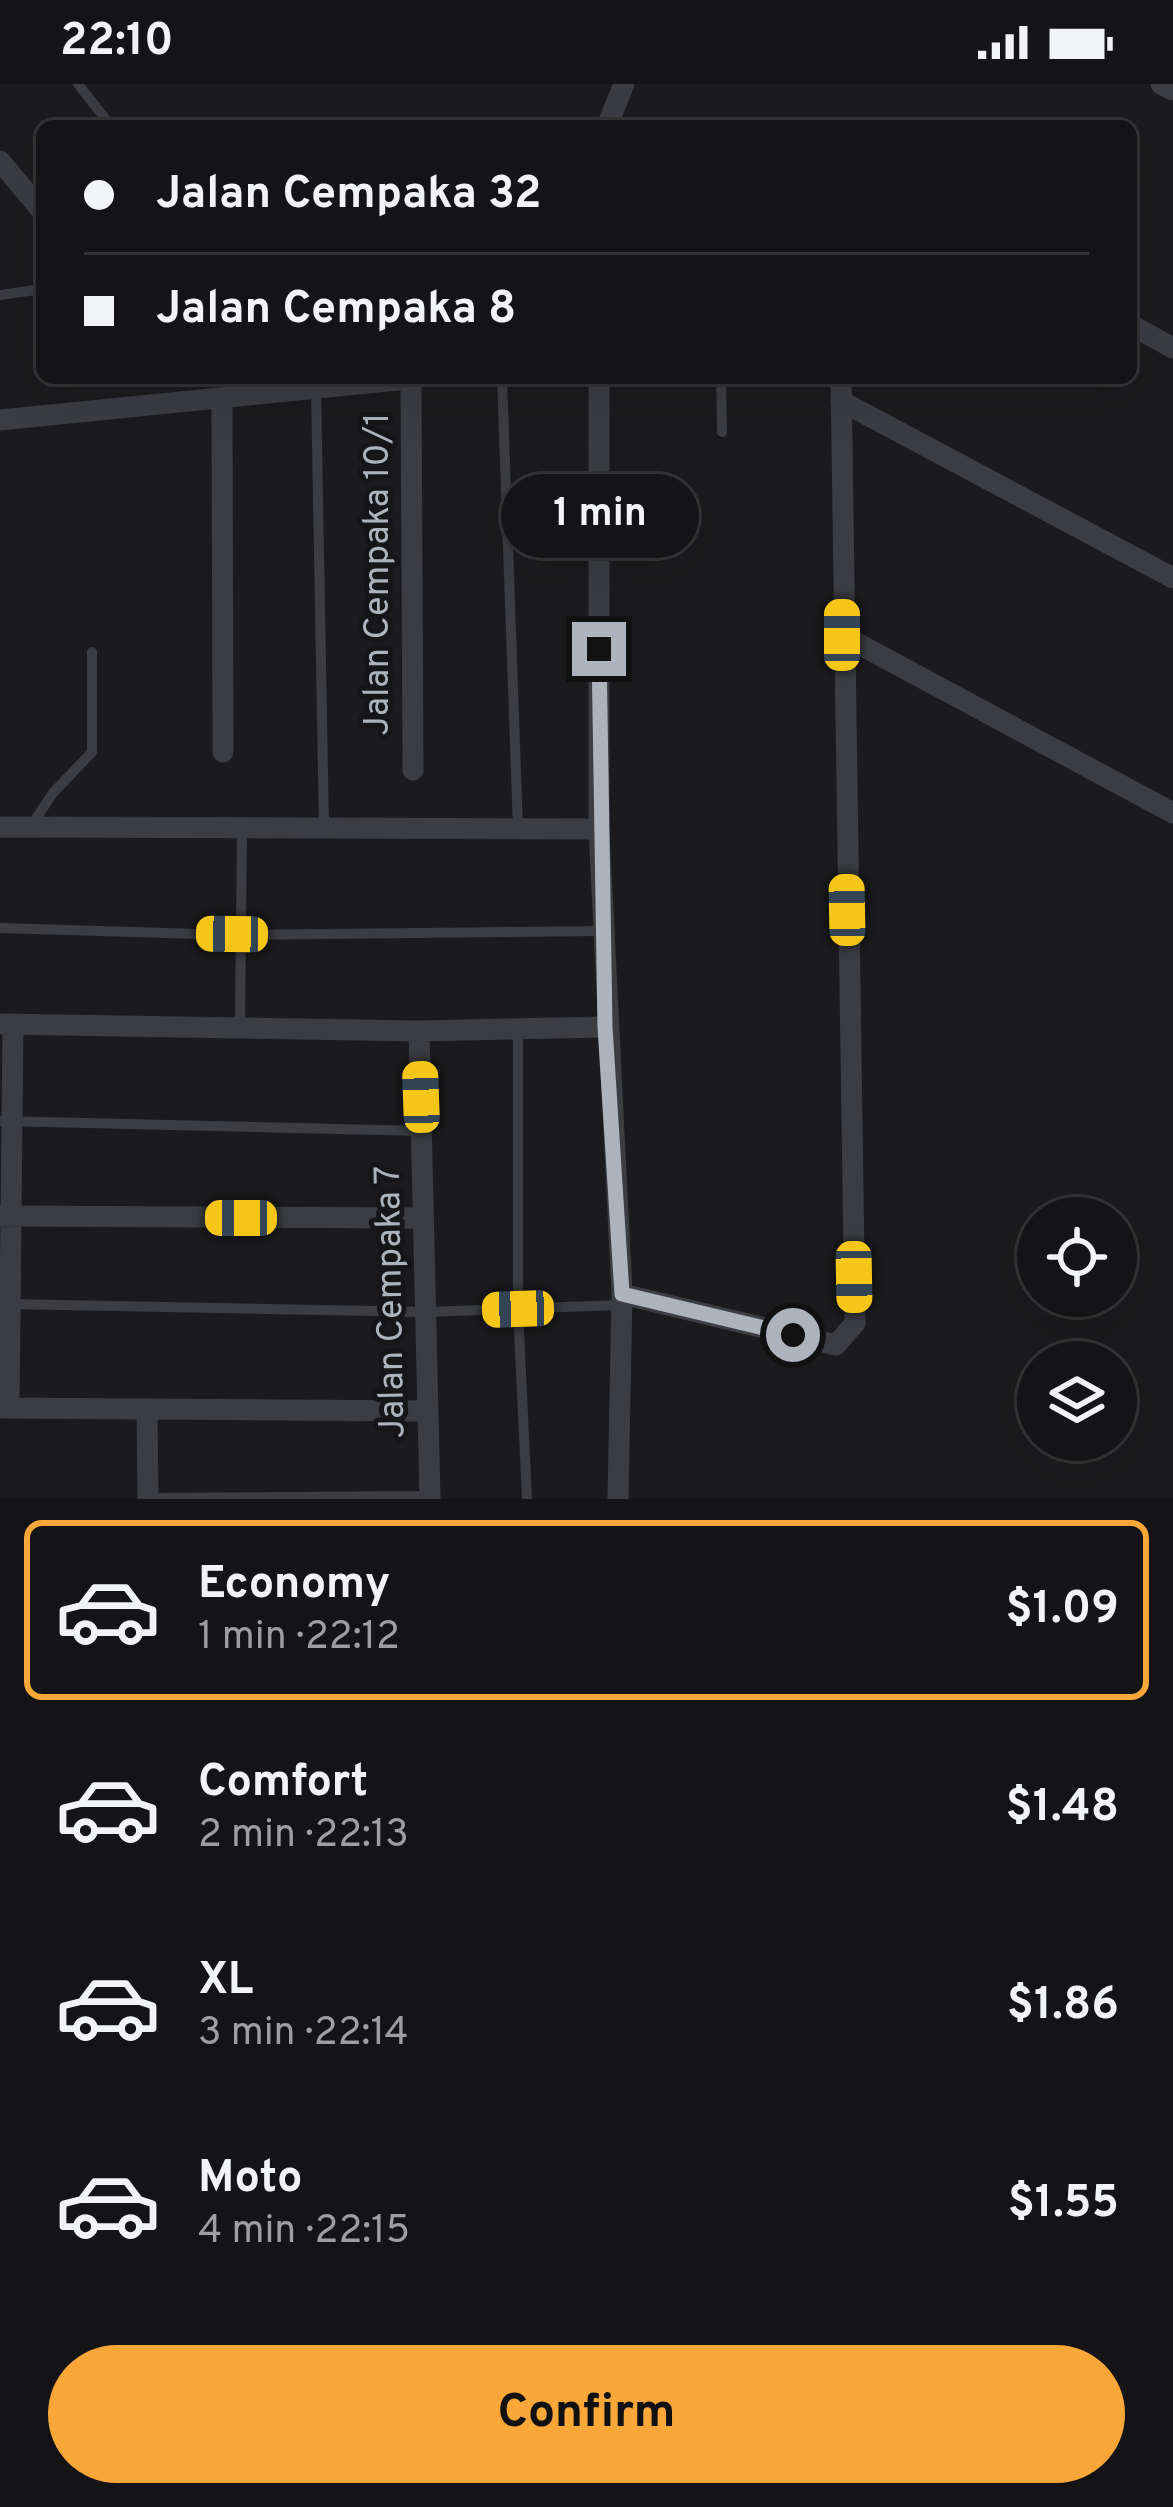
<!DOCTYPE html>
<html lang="en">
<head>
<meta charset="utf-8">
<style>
  :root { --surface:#141416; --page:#212123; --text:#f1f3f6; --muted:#9d9ea1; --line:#333335; --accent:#f8a738 }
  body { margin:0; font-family:Overpass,sans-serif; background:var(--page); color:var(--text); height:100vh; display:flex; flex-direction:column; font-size:45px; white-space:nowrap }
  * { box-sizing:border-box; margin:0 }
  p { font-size:39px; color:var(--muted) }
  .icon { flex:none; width:66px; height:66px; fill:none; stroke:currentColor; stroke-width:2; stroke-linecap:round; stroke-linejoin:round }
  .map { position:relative; height:1415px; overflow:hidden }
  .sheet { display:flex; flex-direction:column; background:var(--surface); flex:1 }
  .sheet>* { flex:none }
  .hud { position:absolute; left:36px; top:36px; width:1101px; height:264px; border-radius:18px; box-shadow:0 12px 48px #0002,0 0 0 3px var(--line); display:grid; align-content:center; height:264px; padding:0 48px; background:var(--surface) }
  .tools { position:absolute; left:1017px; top:1113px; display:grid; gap:24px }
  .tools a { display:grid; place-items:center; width:120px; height:120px; border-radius:50%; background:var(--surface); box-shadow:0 12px 48px #0002,0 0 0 3px var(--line); font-size:60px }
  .end { position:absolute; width:54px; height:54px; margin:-27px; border:15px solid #adb3bd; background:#111; box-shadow:0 0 0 6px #111 }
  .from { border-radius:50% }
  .bubble { position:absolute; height:84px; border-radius:42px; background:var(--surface); box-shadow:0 12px 48px #0002,0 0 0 3px var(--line); font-size:39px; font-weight:700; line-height:84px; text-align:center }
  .car { position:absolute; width:36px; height:72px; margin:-36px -18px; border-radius:15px; box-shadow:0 0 9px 3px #0007; background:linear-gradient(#f5c518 24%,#345 0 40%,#f5c518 0 76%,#345 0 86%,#f5c518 0) }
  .hud b { display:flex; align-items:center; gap:42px; height:114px; font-size:45px }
  .hud b+b { border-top:3px solid var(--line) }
  .hud i { width:30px; height:30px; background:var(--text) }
  ul { padding:21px 0 0; list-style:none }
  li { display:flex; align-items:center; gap:36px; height:180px; margin:0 24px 18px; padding:0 24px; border:6px solid transparent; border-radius:18px }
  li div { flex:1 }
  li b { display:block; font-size:45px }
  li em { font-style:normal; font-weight:700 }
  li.selected { border-color:var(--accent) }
  li>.icon { width:108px; height:108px; stroke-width:1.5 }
  .primary-button { display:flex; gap:24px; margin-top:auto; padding:24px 48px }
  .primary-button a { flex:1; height:138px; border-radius:72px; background:var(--accent); color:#111; font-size:48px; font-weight:700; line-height:138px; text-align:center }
  .status { display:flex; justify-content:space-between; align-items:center; height:84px; padding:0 60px; background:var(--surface); direction:ltr }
  .status svg { height:33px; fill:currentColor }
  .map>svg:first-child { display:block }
</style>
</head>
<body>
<div class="status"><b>22:10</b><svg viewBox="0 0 49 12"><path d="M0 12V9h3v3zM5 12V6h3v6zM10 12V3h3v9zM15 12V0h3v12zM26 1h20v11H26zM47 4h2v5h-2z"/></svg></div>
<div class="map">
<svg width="1173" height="1415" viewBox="0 0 1173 1415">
  <rect width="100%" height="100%" fill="#1b1b1d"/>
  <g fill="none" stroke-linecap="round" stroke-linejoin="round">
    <path stroke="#3b3d42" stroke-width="10" d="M78,0L111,42
      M0,211L42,205
      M502,294L518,745
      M721,294L722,348
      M316,304L324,744
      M31,742L53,709L92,668V568
      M0,844L233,851L602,847
      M240,944L242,744
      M518,944V1225L527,1415
      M0,1037L422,1047
      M9,1220L426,1228L621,1221
      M148,1414L430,1412"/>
    <path stroke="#3b3d42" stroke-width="21" d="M1161,0L1173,6
      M607,42L624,0
      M0,77L42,127
      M1131,241L1173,264
      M599,294V745L622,1210L618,1415
      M411,295L413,686
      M222,314L223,668
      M841,317L1173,494
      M0,336L417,294
      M842,551L1173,729
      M0,743L599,745
      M0,940L419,947L605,943
      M419,947L430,1415
      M0,1132L423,1134
      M622,1210L836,1261L855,1239L841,294
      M0,1324L428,1327
      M9,1324L13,941
      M147,1325L148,1415"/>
  </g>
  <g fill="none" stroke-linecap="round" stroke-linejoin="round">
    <path stroke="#adb3bd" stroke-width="15" d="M599,565L605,943L622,1210L793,1251"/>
  </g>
  <g text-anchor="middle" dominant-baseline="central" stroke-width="10" stroke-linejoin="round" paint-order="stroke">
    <g font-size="36" fill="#adb3bd" stroke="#161618">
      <text transform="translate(379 490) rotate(-90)">Jalan Cempaka 10/1</text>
      <text transform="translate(392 1218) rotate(-91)">Jalan Cempaka 7</text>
    </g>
  </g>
</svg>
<div class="tools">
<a><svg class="icon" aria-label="locate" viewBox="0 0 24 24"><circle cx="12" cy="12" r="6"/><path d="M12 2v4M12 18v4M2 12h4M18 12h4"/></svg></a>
<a><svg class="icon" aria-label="layers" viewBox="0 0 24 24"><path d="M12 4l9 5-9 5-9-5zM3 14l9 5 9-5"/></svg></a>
</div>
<i class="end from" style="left:793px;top:1251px"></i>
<i class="end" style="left:599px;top:565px"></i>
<div class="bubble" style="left:501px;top:390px;width:198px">1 min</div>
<i class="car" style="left:842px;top:551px;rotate:0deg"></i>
<i class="car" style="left:847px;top:826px;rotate:359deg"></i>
<i class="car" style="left:232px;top:850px;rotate:271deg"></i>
<i class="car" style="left:421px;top:1013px;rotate:358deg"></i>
<i class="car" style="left:241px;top:1134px;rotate:270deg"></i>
<i class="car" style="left:854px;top:1193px;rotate:179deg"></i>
<i class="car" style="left:518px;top:1225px;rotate:268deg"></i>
<div class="hud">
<b><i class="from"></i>Jalan Cempaka 32</b>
<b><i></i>Jalan Cempaka 8</b>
</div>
</div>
<section class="sheet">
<ul>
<li class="selected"><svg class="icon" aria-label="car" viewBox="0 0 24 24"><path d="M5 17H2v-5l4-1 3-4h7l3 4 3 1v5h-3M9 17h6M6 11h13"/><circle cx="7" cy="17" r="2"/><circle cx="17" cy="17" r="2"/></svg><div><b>Economy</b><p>1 min · 22:12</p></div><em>$1.09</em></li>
<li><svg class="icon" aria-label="car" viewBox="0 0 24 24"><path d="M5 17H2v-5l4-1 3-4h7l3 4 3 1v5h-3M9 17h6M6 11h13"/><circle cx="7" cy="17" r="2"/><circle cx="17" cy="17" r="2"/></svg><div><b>Comfort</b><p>2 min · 22:13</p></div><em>$1.48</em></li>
<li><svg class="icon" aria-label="car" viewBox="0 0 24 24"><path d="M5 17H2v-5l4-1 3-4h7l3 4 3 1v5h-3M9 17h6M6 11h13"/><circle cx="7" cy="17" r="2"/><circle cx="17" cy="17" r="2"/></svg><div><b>XL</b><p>3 min · 22:14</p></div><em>$1.86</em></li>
<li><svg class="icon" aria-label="car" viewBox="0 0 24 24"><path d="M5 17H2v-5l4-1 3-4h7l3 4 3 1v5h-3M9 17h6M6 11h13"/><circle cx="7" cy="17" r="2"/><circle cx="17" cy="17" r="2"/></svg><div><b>Moto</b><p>4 min · 22:15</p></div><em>$1.55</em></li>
</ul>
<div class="primary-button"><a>Confirm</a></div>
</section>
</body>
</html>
